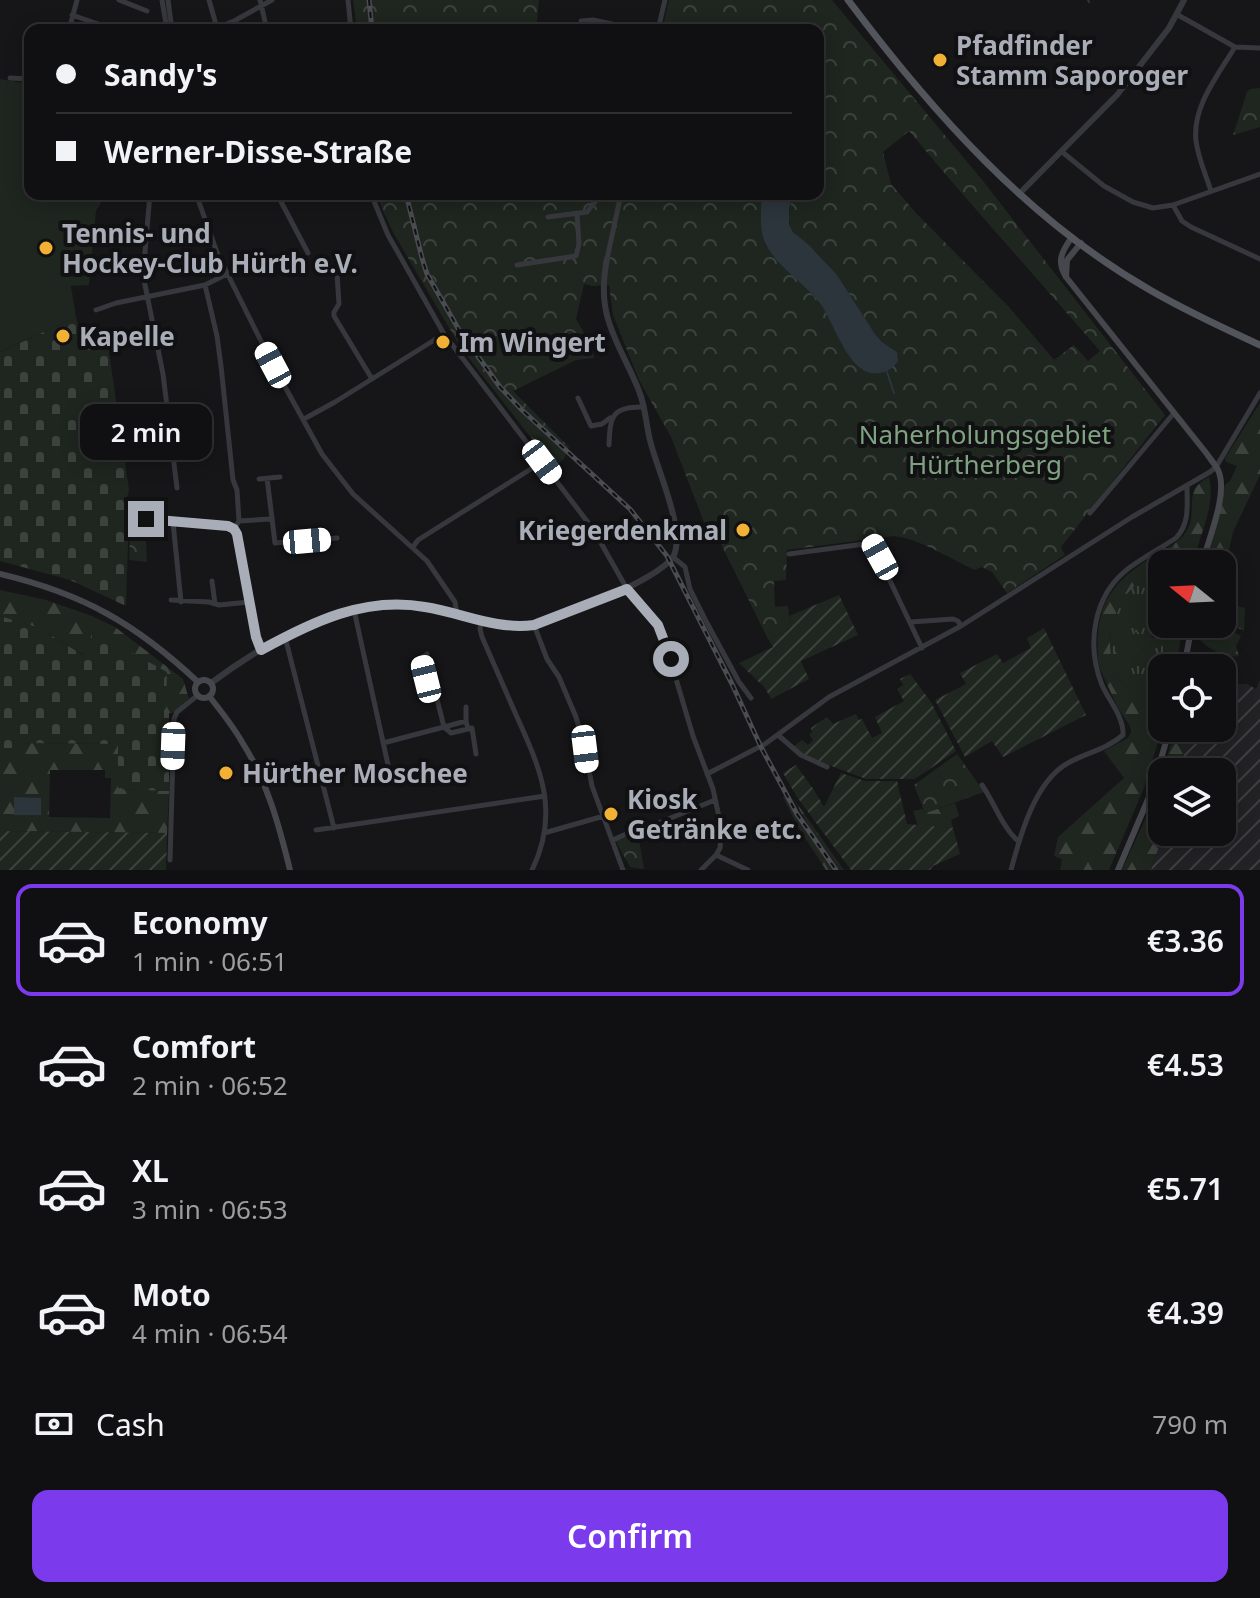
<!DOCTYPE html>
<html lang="en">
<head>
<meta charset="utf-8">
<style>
  :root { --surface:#101012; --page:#1e1e20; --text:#f1f3f6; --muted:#9c9d9f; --line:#303032; --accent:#7c3aed }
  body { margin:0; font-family:"Noto Sans",sans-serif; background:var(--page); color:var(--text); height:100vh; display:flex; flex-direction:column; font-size:30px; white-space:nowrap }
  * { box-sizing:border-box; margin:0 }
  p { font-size:26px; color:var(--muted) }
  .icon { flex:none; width:44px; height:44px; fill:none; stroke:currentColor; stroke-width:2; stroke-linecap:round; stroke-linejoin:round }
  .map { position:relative; height:870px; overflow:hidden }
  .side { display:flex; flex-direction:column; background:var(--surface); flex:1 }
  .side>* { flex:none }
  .hud { position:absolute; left:24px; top:24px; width:800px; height:176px; border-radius:16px; box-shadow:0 4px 20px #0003,0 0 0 2px var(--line); display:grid; align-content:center; height:176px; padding:0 32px; background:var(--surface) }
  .needle { width:52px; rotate:288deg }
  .buttons { position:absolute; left:1148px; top:550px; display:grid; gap:16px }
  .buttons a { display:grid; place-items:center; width:88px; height:88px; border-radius:16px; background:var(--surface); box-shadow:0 4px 20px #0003,0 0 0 2px var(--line); font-size:40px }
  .end { position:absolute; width:36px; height:36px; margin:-18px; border:10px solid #a8adb8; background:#111; box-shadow:0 0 0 4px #111 }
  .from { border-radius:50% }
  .bubble { position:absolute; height:56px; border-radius:16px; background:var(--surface); box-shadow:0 4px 20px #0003,0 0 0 2px var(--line); font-size:26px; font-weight:600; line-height:56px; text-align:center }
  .car { position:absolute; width:24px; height:48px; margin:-24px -12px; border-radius:10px; box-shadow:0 0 6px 2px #0007; background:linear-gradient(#fff 24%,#345 0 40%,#fff 0 76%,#345 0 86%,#fff 0) }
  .hud b { display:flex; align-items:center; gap:28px; height:76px; font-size:30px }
  .hud b+b { border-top:2px solid var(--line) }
  .hud i { width:20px; height:20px; background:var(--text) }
  ul { padding:14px 0 0; list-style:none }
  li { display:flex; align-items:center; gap:24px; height:112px; margin:0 16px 12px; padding:0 16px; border:4px solid transparent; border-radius:16px }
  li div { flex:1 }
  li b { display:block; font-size:30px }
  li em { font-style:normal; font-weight:600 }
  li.on { border-color:var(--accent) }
  li>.icon { width:72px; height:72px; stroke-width:1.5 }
  .pay { display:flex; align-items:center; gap:20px; height:88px; padding:0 32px; font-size:30px }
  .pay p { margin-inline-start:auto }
  .action { display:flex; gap:16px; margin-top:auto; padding:16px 32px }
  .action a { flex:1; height:92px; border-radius:16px; background:var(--accent); color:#fff; font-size:32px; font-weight:600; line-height:92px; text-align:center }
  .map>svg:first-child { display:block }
</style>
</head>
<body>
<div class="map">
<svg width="1260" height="870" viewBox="0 0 1260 870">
  <defs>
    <pattern id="industrial-furrows" width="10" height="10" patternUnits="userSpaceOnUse" patternTransform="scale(2)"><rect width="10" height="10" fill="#222225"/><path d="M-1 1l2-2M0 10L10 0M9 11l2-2" fill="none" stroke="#3f3f43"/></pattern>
    <pattern id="grass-tufts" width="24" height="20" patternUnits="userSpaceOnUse" patternTransform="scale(2)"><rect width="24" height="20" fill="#1e261f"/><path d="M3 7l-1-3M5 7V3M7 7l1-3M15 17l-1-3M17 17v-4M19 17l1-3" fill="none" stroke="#3c433d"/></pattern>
    <pattern id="forest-firs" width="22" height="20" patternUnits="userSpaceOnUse" patternTransform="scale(2)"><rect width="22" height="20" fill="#1e261f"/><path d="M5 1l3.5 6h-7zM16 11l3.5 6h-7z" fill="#3c433d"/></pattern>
    <pattern id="cemetery-stones" width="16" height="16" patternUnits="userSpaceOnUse" patternTransform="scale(2)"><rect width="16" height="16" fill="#1e261f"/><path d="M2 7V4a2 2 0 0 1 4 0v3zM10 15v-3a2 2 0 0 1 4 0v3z" fill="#3c433d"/></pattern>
    <pattern id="park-crowns" width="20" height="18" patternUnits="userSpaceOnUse" patternTransform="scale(2)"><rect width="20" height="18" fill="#1e261f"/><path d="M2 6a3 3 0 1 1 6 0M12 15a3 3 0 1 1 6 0" fill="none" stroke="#3c433d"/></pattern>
    <pattern id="garden-furrows" width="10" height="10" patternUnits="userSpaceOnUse" patternTransform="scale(2)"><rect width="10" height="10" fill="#1e261f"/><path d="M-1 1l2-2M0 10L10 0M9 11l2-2" fill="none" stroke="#3c433d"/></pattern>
  </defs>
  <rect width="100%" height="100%" fill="#161618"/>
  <path fill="url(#industrial-furrows)" d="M1260,681V870H1151L1164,832H1222V772H1180L1189,733L1191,732L1193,728H1222V701L1230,693L1234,684H1247L1256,689Z"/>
  <path fill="url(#grass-tufts)" d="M1162,567V594L1151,637L1155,638L1162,613V624H1170L1156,681L1140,697C1126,689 1118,679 1110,665H1103L1100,669L1098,660H1111L1109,628L1125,596L1135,585Z
    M1234,605L1245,608L1244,631C1234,626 1223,624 1227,610Z"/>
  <path fill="url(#forest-firs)" fill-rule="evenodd" d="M1260,403V475L1233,532L1222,580V564H1206L1225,485L1230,481L1237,466L1226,462L1225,458Z
    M1209,477C1215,502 1204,525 1197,549H1188L1166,564H1162V567L1135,585L1125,596L1109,628L1111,660H1098C1095,607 1108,585 1152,557C1162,551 1175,545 1183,536C1202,515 1179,492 1209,477Z
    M1149,582L1155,583L1141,633L1135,632Z
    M0,590L46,600L92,616L115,627L183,679L189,699L173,713H166L93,632L84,655L39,628L0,616Z
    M1131,598H1135L1119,657L1115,654Z
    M1222,623L1225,628L1241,636L1236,646L1239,656C1221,658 1204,646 1194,633L1195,624Z
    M1170,624H1183L1176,668H1162L1161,732L1144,788L1109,870H1060L1062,859L1054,856L1058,837L1124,778L1104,751L1128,738L1131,732L1130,726L1118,708L1100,669L1103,665H1110C1118,679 1126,689 1140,697L1156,681Z
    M1175,728H1193L1191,733H1189L1180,772H1163Z
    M17,743L119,744V789L169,791L167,833L0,831V748H17ZM50,770H105V778H111L110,818L49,817Z
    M1162,775V832H1164L1151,870H1122L1148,813Z
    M785,796L804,828L833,870H826L798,827L783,797Z
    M793,798L844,870H840L812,832Z
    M955,803L959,816L951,820L953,828L918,826L913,811L923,809L925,813Z"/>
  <path fill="url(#cemetery-stones)" d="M76,317L78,325L108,345L129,490L127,497L128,522L130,527L128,542L126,606L70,580L0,561V352Z
    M0,616L39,628L83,655L93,632L167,672L166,712H169V791L118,789V744L18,743L17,748H0Z"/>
  <path fill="url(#park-crowns)" fill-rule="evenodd" d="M353,0H539L536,30H357Z
    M669,0H832L983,181L1165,415L1061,547L1065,555L1007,593L992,572L982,567L975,570C948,558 923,540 894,536L787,550L786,580L774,581L775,607L788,606L790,629L768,639L719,540L704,522L671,437L639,380L613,315L609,285L593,286L584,284L576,319L592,347L594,358L576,360L513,391L569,447L564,459L554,467L461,348L394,234L382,209L377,194H762L763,237L765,245L773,256L822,304L842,345L862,370L897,352L882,342L875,334C856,305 839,277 816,252C808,244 793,236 790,225C787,215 791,204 793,194H818V30H662ZM909,131L952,182L1100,351L1088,361L1074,345L1054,360L1009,307L915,212L891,184L883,152Z
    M1260,88V127L1233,135L1247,92L1250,89Z
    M143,534L146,538L147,562L129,560L130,535Z
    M957,754L984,792L925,813L914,785Z
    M628,836L631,843L639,840L644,869L630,867C626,858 620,851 616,841Z"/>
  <path fill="url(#garden-furrows)" d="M839,595L858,635L801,661L809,679L771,699L765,688L739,663L773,647L768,639L790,629L789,616Z
    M1044,628L1086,715L1003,757L992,741L965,757L935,700L966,684L960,673L997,654L1003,663L1031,648L1027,638Z
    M910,674L931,702L956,751L915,779H866L807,757L794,747L802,740L808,745L813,740L809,734L812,732L811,728L827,717L833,724L856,714L859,720L862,719L872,738L882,733L875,717L904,701L897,689L903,685L900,679Z
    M796,765L814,790L824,807L841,773L865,781H897L907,824L953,828L960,854L933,866L930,870H851L797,797L783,773Z
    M0,831L167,833L166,870H0Z"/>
  <path fill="#1e261f" d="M0,79L30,84V194H106L96,211L89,285L71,286L76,317L0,352Z"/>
  <path fill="#2c353c" d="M762,194H793L789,209V224L793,232L809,245L837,275L875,334L882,342L897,352L898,361C893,368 888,372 879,373C848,378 834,320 819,302C803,282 775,265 765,243C759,229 761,209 762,194Z
    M14,797L41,798V815H14Z"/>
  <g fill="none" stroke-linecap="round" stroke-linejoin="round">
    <path stroke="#2c353c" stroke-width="2" d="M1088,0L1089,2
      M887,372L894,393"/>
    <path stroke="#37383d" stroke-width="5" d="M119,0L147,11
      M162,0L167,30
      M168,0L172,30
      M209,0L217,28
      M260,0L267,30
      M348,0L351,30
      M72,15L101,25L111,30
      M1178,15L1235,47L1260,48
      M581,21L593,20L630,28L658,29
      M69,30L77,0
      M212,30L234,21L272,0
      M658,30L665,0
      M10,78L30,79
      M1061,151L1104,186L1133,202L1153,208L1173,205L1260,174
      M1211,191C1206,175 1198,158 1196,141C1192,107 1218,75 1235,47
      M150,194L143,275L163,374L177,488
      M196,194L218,255L273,365L322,454L353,494L427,561L455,602L457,614
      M277,194L308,253
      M371,194L388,235L444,334L593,529L627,589L658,625L662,632L693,736L713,789L719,817L721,834L720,848L716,855L701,870
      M1173,205L1182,221L1191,227L1260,259
      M548,217L587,212L601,194
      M607,259L621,194
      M517,265L576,256L579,244L577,215
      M337,274L339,304L334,312V316L372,379
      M205,285L217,336L221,366L233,480L237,490L239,521L234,529
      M96,310L116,303L205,285L227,274
      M578,398L591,426L602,424L610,418
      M304,419L335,402L444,334
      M609,445C610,416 612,406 644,407
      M267,478L275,543L337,538
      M259,479L280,477
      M1090,513L1174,413
      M139,519L228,526L234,529L237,534L256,637L261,650
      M239,521L271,519
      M173,522L181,602
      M413,547L418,540L542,462
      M789,554L872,543L922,648
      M673,557L685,567L690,589L707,623L739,682L751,698
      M212,581L215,604
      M171,600L209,602L219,605L249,602
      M354,610L390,774
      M481,622L480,629L482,637C494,664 505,690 517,717C541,770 560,813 532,870
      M911,622L953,619L958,621L961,626
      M534,625L547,659L559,677L576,717L585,749L592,786L623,870
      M285,637L334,828
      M427,654L421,658L426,679L433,683L444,727L466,721L468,729
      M466,721V707
      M778,735L801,755L827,767
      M383,743L444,727L451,733L472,728L476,754
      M707,774L765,744L829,697L961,626L1132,517L1210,472L1216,467L1260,393
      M982,785C995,804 1002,827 1019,842
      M316,830L545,796
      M544,833L604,816
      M613,840L637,829L646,828L715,800
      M716,855L748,870
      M170,860L174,719L177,712L198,695
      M1011,870C1020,836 1035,781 1068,763C1086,753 1107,749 1123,735C1124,717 1109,701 1102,685C1086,645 1093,595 1129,568C1144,557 1161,548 1176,538C1190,523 1187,505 1187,486"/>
    <path stroke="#37383d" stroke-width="6" d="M1019,194L1117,95L1169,28L1184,0
      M211,683C250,654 309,617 356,609C380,605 405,602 429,607C458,613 487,627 517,627C543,627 663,579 674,555C685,530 658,471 651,444C646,427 646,408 639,391C630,367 615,344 608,319C602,299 603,279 607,259"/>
    <path stroke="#45474d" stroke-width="6" d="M1072,237C1062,251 1056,261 1066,277L1207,454C1210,459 1215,464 1218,470C1229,493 1208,540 1202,564
      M1066,277L1067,260L1081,243
      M0,574C84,594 136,624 198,682
      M1184,668L1192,624
      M195 689a9 9 0 1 1 18 0a9 9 0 1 1-18 0Z
      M209,696C221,711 233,726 242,742C267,781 279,825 290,870
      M1118,870L1152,790L1170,728"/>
    <path stroke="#53555c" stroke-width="7" d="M848,0C932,112 1028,220 1150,290C1186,311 1223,328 1260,345"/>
    <g stroke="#4a4c52" stroke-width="5">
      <path id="rail" d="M369,0L372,30
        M406,194L422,258L427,274L459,330L500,387L522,410L630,509L667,556L732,684L761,747L797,814L836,870"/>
    </g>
    <use href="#rail" stroke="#111113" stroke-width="2" stroke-dasharray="6" stroke-linecap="butt"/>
  </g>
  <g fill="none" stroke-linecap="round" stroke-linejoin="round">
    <path stroke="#a8adb8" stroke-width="10" d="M146,519L228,526L234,529L237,534L256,637L261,650C312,622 365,596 425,607C463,613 495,630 534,625L627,589L658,625L671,659"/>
  </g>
  <g fill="#f2b134" stroke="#111113" stroke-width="3">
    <circle cx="940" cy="60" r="8"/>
    <circle cx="46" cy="248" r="8"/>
    <circle cx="63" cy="336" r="8"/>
    <circle cx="443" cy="342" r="8"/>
    <circle cx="743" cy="530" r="8"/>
    <circle cx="226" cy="773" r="8"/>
    <circle cx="611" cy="814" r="8"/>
  </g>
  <g text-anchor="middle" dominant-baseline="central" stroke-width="8" stroke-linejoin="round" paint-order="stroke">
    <g font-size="26" font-weight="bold" fill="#a8adb8" stroke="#111113" text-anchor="start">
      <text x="956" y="45">Pfadfinder<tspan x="956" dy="30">Stamm Saporoger</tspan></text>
      <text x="62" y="233">Tennis- und<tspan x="62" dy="30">Hockey-Club Hürth e.V.</tspan></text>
      <text x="79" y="336">Kapelle</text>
      <text x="459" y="342">Im Wingert</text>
      <text x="727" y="530" text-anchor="end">Kriegerdenkmal</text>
      <text x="242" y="773">Hürther Moschee</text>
      <text x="627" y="799">Kiosk<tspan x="627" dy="30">Getränke etc.</tspan></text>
    </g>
    <g font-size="26" fill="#7fa381" stroke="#111113">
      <text x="985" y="434">Naherholungsgebiet<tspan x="985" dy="30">Hürtherberg</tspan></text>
    </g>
  </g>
</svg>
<div class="buttons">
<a><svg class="needle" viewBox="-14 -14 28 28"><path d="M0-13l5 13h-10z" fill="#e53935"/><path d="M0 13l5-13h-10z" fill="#9c9d9f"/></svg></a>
<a><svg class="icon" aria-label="locate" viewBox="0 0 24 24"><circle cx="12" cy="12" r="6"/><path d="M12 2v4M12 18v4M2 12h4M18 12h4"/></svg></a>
<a><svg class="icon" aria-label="layers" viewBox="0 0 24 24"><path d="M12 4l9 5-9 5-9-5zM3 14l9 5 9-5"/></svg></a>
</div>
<i class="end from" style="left:671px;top:659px"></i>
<i class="end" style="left:146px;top:519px"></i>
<div class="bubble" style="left:80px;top:404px;width:132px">2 min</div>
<i class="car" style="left:273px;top:365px;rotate:332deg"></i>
<i class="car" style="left:542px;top:462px;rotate:143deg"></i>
<i class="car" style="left:307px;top:541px;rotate:85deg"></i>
<i class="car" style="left:880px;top:557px;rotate:331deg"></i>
<i class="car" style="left:426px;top:679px;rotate:346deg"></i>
<i class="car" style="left:173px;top:746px;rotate:182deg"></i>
<i class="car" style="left:585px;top:749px;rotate:173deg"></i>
<div class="hud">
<b><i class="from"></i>Sandy's</b>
<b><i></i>Werner-Disse-Straße</b>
</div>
</div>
<section class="side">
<ul>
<li class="on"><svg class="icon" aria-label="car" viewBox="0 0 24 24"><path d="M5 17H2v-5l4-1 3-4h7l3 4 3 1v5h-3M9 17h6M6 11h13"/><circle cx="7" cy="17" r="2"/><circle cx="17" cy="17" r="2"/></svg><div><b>Economy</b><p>1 min · 06:51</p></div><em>€3.36</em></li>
<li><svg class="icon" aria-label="car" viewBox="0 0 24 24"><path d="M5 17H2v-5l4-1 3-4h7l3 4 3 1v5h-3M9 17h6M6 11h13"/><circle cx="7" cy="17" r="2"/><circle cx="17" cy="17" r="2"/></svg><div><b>Comfort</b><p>2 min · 06:52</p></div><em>€4.53</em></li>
<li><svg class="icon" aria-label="car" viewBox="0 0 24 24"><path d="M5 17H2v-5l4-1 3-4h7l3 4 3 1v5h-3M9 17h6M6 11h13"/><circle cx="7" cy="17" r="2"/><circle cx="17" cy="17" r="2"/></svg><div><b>XL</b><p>3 min · 06:53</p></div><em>€5.71</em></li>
<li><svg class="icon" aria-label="car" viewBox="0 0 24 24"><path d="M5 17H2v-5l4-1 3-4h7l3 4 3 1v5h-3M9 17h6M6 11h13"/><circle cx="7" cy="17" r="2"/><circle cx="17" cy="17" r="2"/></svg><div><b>Moto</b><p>4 min · 06:54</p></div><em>€4.39</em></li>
</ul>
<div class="pay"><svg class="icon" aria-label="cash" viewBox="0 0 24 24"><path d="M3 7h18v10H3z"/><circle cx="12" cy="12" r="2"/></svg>Cash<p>790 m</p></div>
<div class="action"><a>Confirm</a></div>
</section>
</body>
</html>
